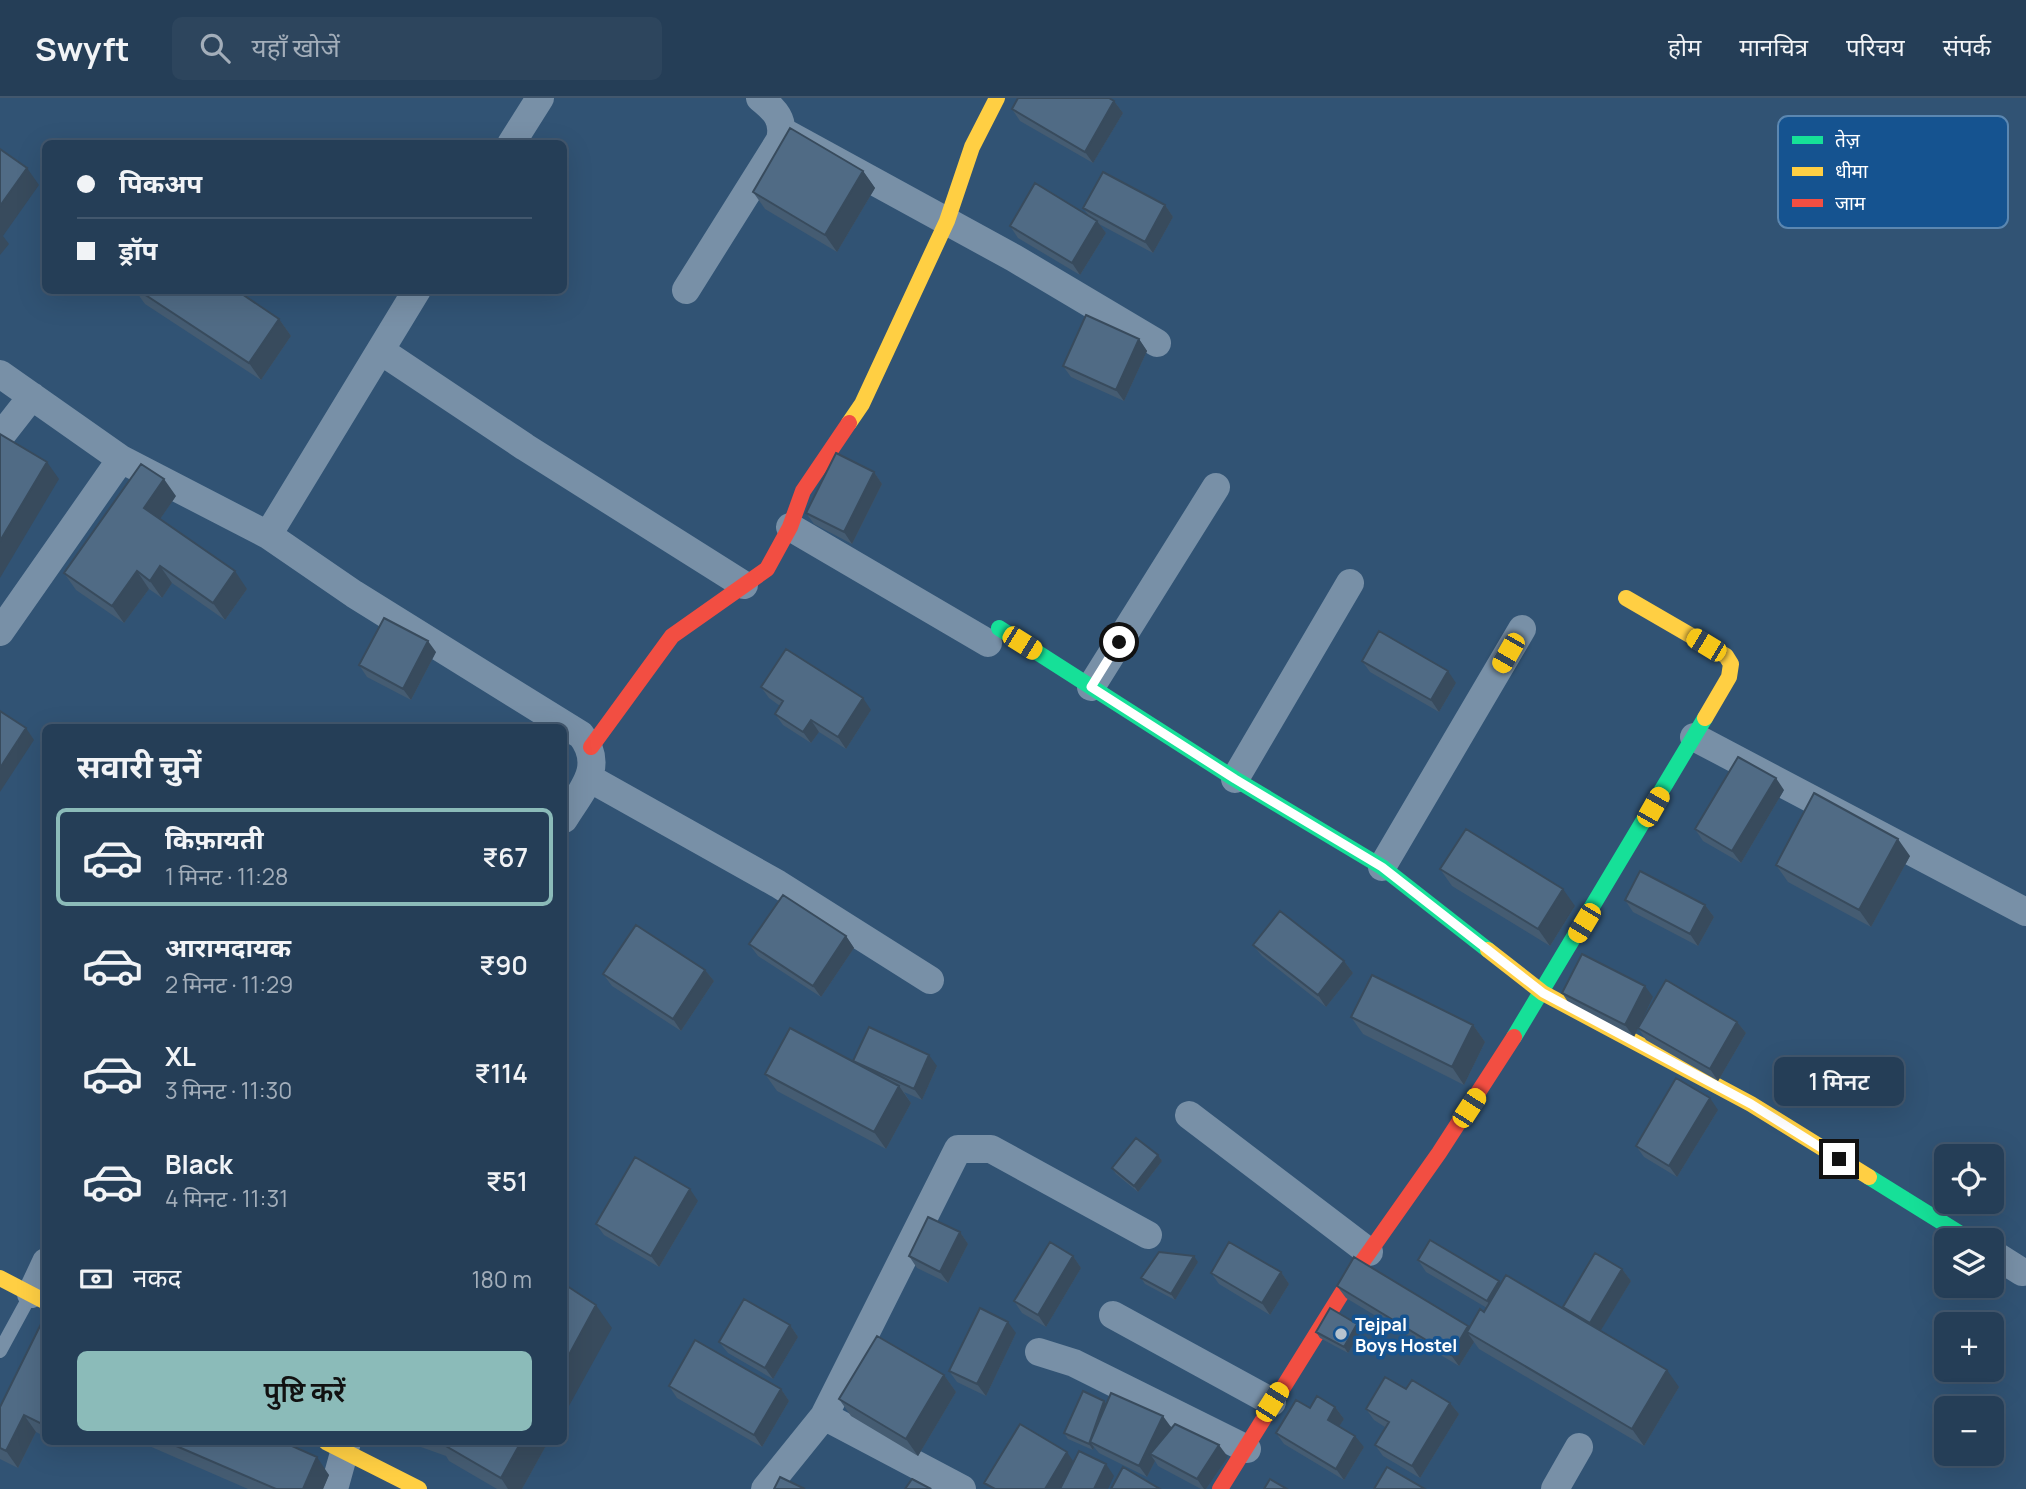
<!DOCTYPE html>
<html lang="hi">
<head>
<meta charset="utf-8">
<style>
  :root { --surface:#253e57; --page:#2d455d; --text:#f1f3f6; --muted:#a3aeba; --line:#42576d; --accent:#8bbbb9 }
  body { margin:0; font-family:Manrope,"Noto Sans Devanagari",sans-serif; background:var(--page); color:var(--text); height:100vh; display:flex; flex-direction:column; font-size:26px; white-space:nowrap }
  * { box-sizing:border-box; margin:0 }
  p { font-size:23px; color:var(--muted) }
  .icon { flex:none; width:38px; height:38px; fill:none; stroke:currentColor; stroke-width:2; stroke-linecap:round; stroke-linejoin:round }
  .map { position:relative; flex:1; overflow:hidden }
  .details { position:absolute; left:42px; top:626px; width:525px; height:721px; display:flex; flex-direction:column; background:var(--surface); border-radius:10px; box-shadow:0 7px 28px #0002,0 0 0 2px var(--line) }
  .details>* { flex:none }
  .hud { position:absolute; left:42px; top:42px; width:525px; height:154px; border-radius:10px; box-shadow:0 7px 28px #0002,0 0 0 2px var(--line); display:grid; align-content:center; height:154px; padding:0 35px; background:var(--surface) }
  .fabs { position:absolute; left:1934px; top:1046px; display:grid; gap:14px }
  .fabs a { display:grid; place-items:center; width:70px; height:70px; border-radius:10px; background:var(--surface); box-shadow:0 7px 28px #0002,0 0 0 2px var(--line); font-size:35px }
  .end { position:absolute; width:32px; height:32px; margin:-16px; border:9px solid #fff; background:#111; box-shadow:0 0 0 4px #111 }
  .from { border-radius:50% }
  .bubble { position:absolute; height:49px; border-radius:10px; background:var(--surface); box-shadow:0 7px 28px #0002,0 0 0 2px var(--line); font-size:23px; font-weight:600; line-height:49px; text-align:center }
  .car { position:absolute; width:21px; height:42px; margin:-21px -10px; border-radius:9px; box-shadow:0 0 5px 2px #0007; background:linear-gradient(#f5c518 24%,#345 0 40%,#f5c518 0 76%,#345 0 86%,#f5c518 0) }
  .hud b { display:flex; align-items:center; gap:24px; height:66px; font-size:26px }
  .hud b+b { border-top:2px solid var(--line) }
  .hud i { width:18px; height:18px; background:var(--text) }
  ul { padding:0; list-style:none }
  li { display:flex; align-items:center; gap:21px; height:98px; margin:0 14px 10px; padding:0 21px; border:4px solid transparent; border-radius:10px }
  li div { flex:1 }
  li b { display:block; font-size:26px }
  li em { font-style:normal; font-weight:600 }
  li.current { border-color:var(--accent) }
  li>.icon { width:63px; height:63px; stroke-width:1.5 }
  h2 { padding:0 35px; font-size:32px; line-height:84px }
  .pay { display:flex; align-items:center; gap:18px; height:77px; padding:0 35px; font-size:26px }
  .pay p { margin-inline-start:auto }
  .cta { display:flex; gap:14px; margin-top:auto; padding:14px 35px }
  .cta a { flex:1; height:80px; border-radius:10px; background:var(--accent); color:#111; font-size:28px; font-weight:600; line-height:80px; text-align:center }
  header { display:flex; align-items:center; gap:42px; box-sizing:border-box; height:98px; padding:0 35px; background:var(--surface); border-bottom:2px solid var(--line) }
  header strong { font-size:33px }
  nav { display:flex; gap:38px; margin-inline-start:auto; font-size:24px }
  .search { width:490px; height:63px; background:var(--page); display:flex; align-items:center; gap:18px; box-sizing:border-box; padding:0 24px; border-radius:10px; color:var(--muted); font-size:26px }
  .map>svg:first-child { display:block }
</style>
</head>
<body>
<header>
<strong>Swyft</strong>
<div class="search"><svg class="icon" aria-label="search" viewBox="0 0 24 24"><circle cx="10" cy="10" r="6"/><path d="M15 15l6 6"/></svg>यहाँ खोजें</div>
<nav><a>होम</a><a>मानचित्र</a><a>परिचय</a><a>संपर्क</a></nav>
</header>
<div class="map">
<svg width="2026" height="1391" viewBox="0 0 2026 1391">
  <rect width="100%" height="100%" fill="#315374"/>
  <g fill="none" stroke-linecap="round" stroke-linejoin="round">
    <path stroke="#7890a7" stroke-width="14" d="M0,1253L31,1196"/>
    <path stroke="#7890a7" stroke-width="28" d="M782,33L1014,160L1157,245
      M511,46L540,0
      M686,192L780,42C785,22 775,12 760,0
      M381,253L525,349L744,487
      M0,276L121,361L268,437L354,496L581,637C606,669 581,693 564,721
      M0,339L32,298
      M790,429L988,545
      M268,437L417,192
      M0,534L121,361
      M1091,589L1216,389
      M1694,639L2026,814
      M589,680L778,786L930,882
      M1235,681L1350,485
      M1382,769L1522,531
      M1189,1017L1369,1154
      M1992,1155L2022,1174
      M31,1196L46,1164
      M1113,1217L1272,1304
      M1039,1254L1074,1265L1247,1351
      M824,1318L962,1391
      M334,1391L347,1344
      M765,1391L824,1318L958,1051H991L1148,1137
      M1555,1391L1579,1349"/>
    <path stroke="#16e098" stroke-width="16" d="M999,530L1235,681L1382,769L1488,852
      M1514,939L1705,620
      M1869,1079L1972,1143"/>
    <path stroke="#ffcf43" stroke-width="16" d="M849,325L862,306L947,123L972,49L997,0
      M1626,500L1726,558L1731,566L1729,579L1705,620
      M1488,852L1543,895L1751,1006L1869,1079
      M0,1180L46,1204
      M326,1344L419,1391"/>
    <path stroke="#f24e42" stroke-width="16" d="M591,649L672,538L767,471L790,429L803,393L849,325
      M1220,1391L1355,1174L1439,1055L1514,939"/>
  </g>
  <path fill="#455c72" d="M1114,3L1123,15L1093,65L1020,23L1012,11Z
    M863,73L875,90L837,154L765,111L753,94Z
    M1165,107L1173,119L1153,155L1099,126L1106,135L1080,177L1018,140L1010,128L1089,118L1083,110Z
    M135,192H236L279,221L291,238L261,282L145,206Z
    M1139,241L1147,253L1124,303L1071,279L1063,268Z
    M874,374L882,386L852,446L814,426L806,415Z
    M176,398L160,421L247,491L225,522L172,485L162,500L149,491L124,525L76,492L64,475Z
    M436,554L411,602L367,579L359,567Z
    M1362,563L1456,585L1439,614L1370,574Z
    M761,589L871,612L846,651L819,634L811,645L783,627L775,616L780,608L769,600Z
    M1784,692L1741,765L1703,743L1695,731Z
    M1910,758L1871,829L1788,784L1776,767Z
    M1440,771L1575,808L1550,848L1452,788Z
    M1625,802L1705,807L1714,819L1698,848L1633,814Z
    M846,838L854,850L821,899L758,858L749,846Z
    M1253,847L1344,863L1353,875L1326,909L1262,858Z
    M705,872L714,883L681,933L612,888L603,876Z
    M1562,895L1653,899L1638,929L1737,924L1746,935L1718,983L1646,942L1638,930L1634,939L1570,907Z
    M1351,919L1473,927L1485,944L1464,987L1363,936Z
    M854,963L937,968L922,1002L904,994L911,1005L886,1051L777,993L765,976Z
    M1718,1012L1677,1079L1644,1059L1636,1048Z
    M1158,1057L1162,1063L1138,1094L1116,1076L1112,1070Z
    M698,1103L659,1169L604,1137L596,1126Z
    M960,1134L968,1146L948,1185L917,1170L909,1158Z
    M1073,1158L1081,1170L1046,1229L1022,1215L1014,1203Z
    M1418,1162L1501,1186L1564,1212L1563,1209L1622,1171L1631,1183L1600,1233L1679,1289L1644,1348L1479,1251L1474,1244L1459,1268L1346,1200L1337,1188L1469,1229L1487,1210L1426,1174Z
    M1198,1164L1175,1202L1145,1186L1141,1180Z
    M1281,1174L1289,1186L1270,1217L1219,1186L1211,1175Z
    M790,1227L798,1239L773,1281L728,1255L719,1244Z
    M46,1228V1339L36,1334L18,1370L0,1361V1309Z
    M1362,1232L1348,1255L1320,1240L1316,1234Z
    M1016,1235L986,1298L957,1284L949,1273Z
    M944,1277L956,1294L918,1358L851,1318L839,1301Z
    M669,1288L781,1291L789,1303L762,1349L677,1300Z
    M1406,1291L1450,1305L1459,1316L1420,1380L1383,1358L1375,1347L1385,1329L1374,1322L1366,1311Z
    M1104,1303L1107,1306L1171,1329L1170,1332L1228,1359L1206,1391H1201L1158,1368L1155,1363L1147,1379L1099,1355L1094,1349L1093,1352L1068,1341L1064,1335Z
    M1335,1309L1344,1321L1339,1328L1364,1349L1344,1382L1284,1346L1276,1335L1310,1310Z
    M140,1344H283L329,1377L323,1391H248Z
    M407,1344H548L522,1391H497L449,1363L446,1358Z"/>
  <path fill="#384b5d" d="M1114,3L1123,15L1093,65L1085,54Z
    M27,70L39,87L3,138L9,146L0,157V108Z
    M863,73L875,90L837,154L825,137Z
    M1165,107L1173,119L1153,155L1145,144Z
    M1097,123L1106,135L1080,177L1072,165Z
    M279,221L291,238L261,282L249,265Z
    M1139,241L1147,253L1124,303L1116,292Z
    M47,364L59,381L0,480V443Z
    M874,374L882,386L852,446L844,434Z
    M164,381L176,398L156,427L144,410Z
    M160,468L172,485L162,500L150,483Z
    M137,473L149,491L124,525L112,508Z
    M235,473L247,491L225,522L213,505Z
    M428,543L436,554L411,602L403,591Z
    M1448,573L1456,585L1439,614L1431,602Z
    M863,600L871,612L846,651L838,639Z
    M811,622L819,634L811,645L803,634Z
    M26,630L34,642L0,694V670Z
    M1776,680L1784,692L1741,765L1732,753Z
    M1898,741L1910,758L1871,829L1859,812Z
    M1563,791L1575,808L1550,848L1538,831Z
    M1705,807L1714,819L1698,848L1690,836Z
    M846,838L854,850L821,899L813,888Z
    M1344,863L1353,875L1326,909L1318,897Z
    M705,872L714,883L681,933L673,921Z
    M1645,888L1653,899L1634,939L1625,927Z
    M1737,924L1746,935L1718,983L1710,971Z
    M1473,927L1485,944L1464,987L1452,969Z
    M929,957L937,968L922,1002L914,991Z
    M899,988L911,1005L886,1051L874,1034Z
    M1710,1000L1718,1012L1677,1079L1669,1068Z
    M1158,1057L1162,1063L1138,1094L1134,1088Z
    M690,1091L698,1103L659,1169L651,1158Z
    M960,1134L968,1146L948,1185L940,1174Z
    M1073,1158L1081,1170L1046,1229L1038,1217Z
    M1194,1158L1198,1164L1175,1202L1171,1196Z
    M1622,1171L1631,1183L1598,1237L1590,1225Z
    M1281,1174L1289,1186L1270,1217L1262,1205Z
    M1499,1183L1508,1195L1496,1215L1487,1203Z
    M596,1207L612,1230L564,1317V1266Z
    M1008,1224L1016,1235L986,1298L977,1286Z
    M1357,1226L1362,1232L1348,1255L1344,1249Z
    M790,1227L798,1239L773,1281L765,1270Z
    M1468,1228L1476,1239L1467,1234L1474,1244L1459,1268L1451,1257Z
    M1667,1272L1679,1289L1644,1348L1632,1331Z
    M944,1277L956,1294L918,1358L906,1341Z
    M781,1291L789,1303L762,1349L754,1337Z
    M1104,1303L1109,1309L1090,1344L1094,1349L1093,1352L1089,1346Z
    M1450,1305L1459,1316L1420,1380L1412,1368Z
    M1335,1309L1344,1321L1336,1333L1328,1322Z
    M24,1317L36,1334L18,1370L6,1353Z
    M1163,1318L1171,1329L1156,1360L1150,1356L1155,1363L1147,1379L1139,1368Z
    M1355,1338L1364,1349L1344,1382L1336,1371Z
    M521,1344H548L522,1391H508L501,1380Z
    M1219,1347L1228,1359L1206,1391H1204L1197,1381Z
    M1067,1354L1075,1366L1060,1391H1045Z
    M317,1359L329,1377L323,1391H303Z
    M1106,1366L1114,1378L1108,1391H1094Z"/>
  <path fill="#506b85" stroke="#384b5d" stroke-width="2" d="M1018,0H1109L1114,3L1085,54L1012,11Z
    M790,30L863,73L825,137L753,94Z
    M0,51L27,70L0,108Z
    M1103,74L1165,107L1145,144L1083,110Z
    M1035,85L1097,123L1072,165L1010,128Z
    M138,192H236L279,221L249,265Z
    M1086,217L1139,241L1116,292L1063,268Z
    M0,336L47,364L0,443Z
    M836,355L874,374L844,434L806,415Z
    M141,366L164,381L144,410L235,473L213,505L160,468L150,483L137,473L112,508L64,475Z
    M384,520L428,543L403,591L359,567Z
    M1379,533L1448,573L1431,602L1362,563Z
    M786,551L863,600L838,639L811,622L803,634L775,616L783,603L761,589Z
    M0,613L26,630L0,670Z
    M1738,659L1776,680L1732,753L1695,731Z
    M1814,695L1898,741L1859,812L1776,767Z
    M1466,731L1563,791L1538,831L1440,771Z
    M1640,773L1705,807L1690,836L1625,802Z
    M783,797L846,838L813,888L749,846Z
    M1280,813L1344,863L1318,897L1253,847Z
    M636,827L705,872L673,921L603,876Z
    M1582,856L1645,888L1625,927L1562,895Z
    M1372,877L1473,927L1452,969L1351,919Z
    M1666,882L1737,924L1710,971L1638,930Z
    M869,929L929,957L914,991L853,963Z
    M790,930L899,988L874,1034L765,976Z
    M1676,980L1710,1000L1669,1068L1636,1048Z
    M1136,1040L1158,1057L1134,1088L1112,1070Z
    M635,1059L690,1091L651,1158L596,1126Z
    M928,1119L960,1134L940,1174L909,1158Z
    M1430,1142L1499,1183L1487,1203L1418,1162Z
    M1050,1144L1073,1158L1038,1217L1014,1203Z
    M1229,1144L1281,1174L1262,1205L1211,1175Z
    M1159,1154L1194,1158L1171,1196L1141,1180Z
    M1595,1155L1622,1171L1590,1225L1563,1209Z
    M1354,1159L1468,1228L1451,1257L1337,1188Z
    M1506,1177L1667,1272L1632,1331L1467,1234L1480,1211L1484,1214Z
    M564,1186L596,1207L564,1266Z
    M744,1201L790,1227L765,1270L719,1244Z
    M980,1210L1008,1224L977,1286L949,1273Z
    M1330,1210L1357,1226L1344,1249L1316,1234Z
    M41,1226L46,1228V1328L24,1317L6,1353L0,1350V1309Z
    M877,1238L944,1277L906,1341L839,1301Z
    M695,1242L781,1291L754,1337L669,1288Z
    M1385,1279L1406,1291L1412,1282L1450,1305L1412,1368L1375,1347L1389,1324L1366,1311Z
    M1083,1293L1104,1303L1089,1346L1064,1335Z
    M1111,1295L1163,1318L1139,1368L1090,1344Z
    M1317,1298L1335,1309L1328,1322L1355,1338L1336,1371L1276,1335L1296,1302L1310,1310Z
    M1020,1326L1067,1354L1045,1391H995L984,1385Z
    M1175,1326L1219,1347L1197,1381L1150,1356Z
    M167,1344H283L317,1359L303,1391H276Z
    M439,1344H521L501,1380Z
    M1079,1353L1106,1366L1094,1391H1060Z
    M1123,1369L1160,1391H1111Z
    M1387,1369L1425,1391H1374Z
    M780,1379L805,1391H774Z
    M912,1381L931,1391H905Z
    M1270,1381L1287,1391H1264Z"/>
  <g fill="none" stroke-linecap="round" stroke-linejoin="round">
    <path stroke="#fff" stroke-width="9" d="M1119,544L1091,589L1235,681L1382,769L1543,895L1751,1006L1839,1061"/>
  </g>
  <circle fill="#b7c3ce" stroke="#155390" stroke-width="2.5" cx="1341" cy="1236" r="7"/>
  <g text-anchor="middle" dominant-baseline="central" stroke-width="7" stroke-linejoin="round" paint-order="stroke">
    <g font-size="18" font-weight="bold" fill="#fff" stroke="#155390" text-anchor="start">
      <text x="1355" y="1226">Tejpal<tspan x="1355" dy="21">Boys Hostel</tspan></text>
    </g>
  </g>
  <rect x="1778" y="18" width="230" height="112" rx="10" fill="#155390" stroke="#5b87b1" stroke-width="2"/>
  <rect x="1792" y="38" width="31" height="8" fill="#16e098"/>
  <rect x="1792" y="69" width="31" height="9" fill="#ffcf43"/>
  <rect x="1792" y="101" width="31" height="8" fill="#f24e42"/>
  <g font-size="19" fill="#fff">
    <text x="1835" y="49">तेज़</text>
    <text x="1835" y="80">धीमा</text>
    <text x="1835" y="112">जाम</text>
  </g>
</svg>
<div class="fabs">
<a><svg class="icon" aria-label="locate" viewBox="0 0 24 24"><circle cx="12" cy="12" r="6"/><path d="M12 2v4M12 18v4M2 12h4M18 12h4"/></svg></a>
<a><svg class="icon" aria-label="layers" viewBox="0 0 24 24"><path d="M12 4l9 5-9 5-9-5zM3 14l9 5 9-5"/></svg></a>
<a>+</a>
<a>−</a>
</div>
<i class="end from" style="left:1119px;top:544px"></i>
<i class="end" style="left:1839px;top:1061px"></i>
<div class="bubble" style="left:1774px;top:959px;width:130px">1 मिनट</div>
<i class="car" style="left:1022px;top:545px;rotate:122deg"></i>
<i class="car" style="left:1706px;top:547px;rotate:301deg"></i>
<i class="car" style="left:1508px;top:555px;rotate:210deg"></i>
<i class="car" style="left:1653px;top:709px;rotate:30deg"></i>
<i class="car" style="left:1584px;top:825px;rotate:211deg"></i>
<i class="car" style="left:1469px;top:1010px;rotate:33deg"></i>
<i class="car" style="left:1272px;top:1304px;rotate:32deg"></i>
<div class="hud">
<b><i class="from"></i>पिकअप</b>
<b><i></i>ड्रॉप</b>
</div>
<section class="details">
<h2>सवारी चुनें</h2>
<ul>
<li class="current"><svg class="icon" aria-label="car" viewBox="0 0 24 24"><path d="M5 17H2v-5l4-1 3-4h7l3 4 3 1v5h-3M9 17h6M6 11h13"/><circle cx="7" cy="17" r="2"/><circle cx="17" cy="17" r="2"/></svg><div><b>किफ़ायती</b><p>1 मिनट · 11:28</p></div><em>₹67</em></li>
<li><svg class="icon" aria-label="car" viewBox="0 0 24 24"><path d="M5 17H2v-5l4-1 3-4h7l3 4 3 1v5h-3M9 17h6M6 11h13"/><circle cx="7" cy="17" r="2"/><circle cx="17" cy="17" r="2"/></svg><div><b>आरामदायक</b><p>2 मिनट · 11:29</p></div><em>₹90</em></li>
<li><svg class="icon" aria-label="car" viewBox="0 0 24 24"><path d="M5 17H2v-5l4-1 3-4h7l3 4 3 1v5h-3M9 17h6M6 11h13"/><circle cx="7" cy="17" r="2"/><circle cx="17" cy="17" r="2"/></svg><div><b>XL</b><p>3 मिनट · 11:30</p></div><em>₹114</em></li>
<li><svg class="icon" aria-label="car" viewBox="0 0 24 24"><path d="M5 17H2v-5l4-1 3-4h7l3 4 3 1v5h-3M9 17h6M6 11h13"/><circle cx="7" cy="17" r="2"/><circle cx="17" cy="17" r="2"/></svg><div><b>Black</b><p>4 मिनट · 11:31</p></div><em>₹51</em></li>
</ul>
<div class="pay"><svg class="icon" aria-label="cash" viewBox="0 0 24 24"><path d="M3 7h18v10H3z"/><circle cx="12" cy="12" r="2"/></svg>नकद<p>180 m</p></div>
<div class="cta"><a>पुष्टि करें</a></div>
</section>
</div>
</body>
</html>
